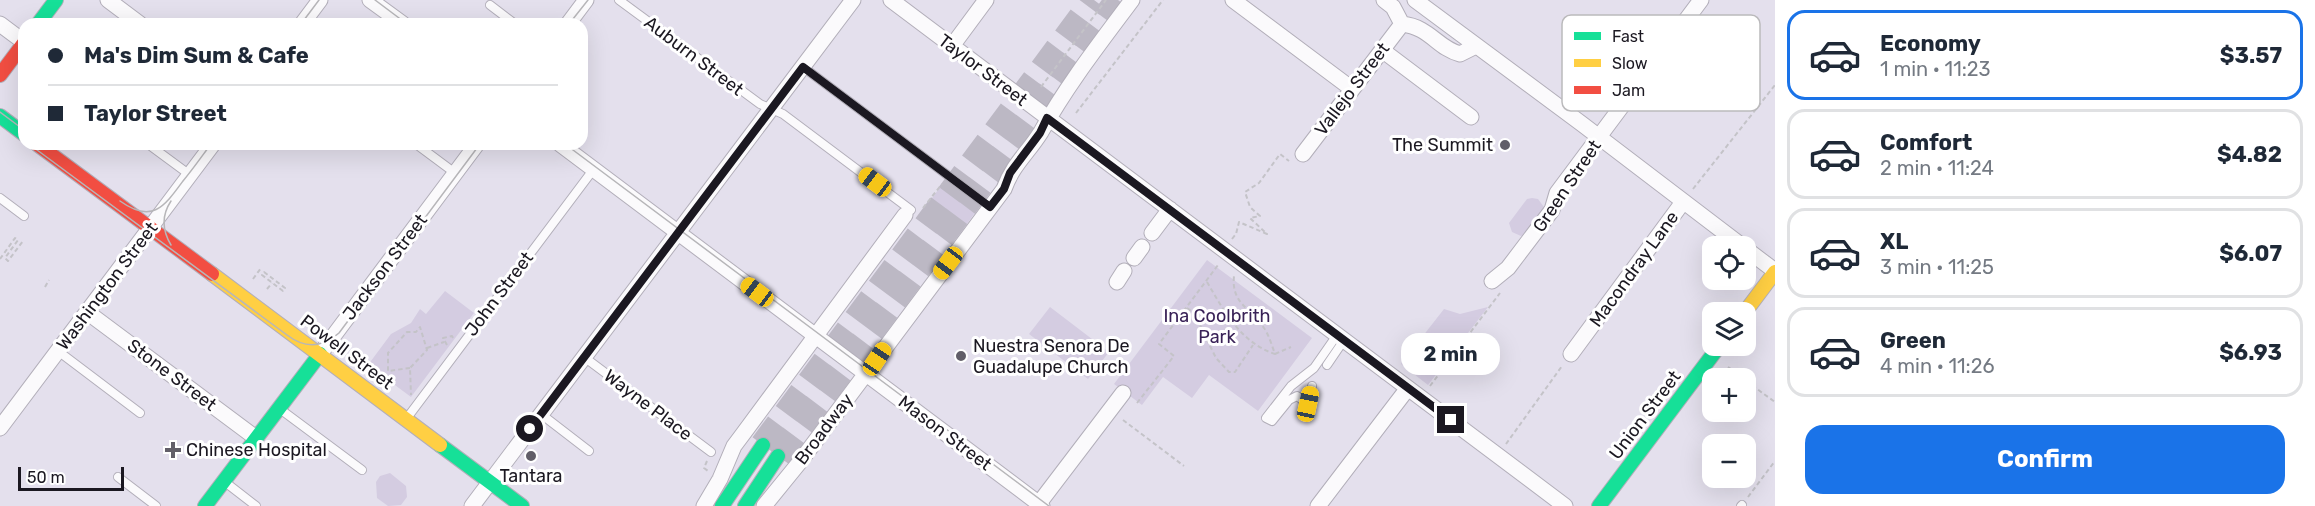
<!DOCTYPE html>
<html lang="en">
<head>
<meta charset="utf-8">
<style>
  :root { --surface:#fff; --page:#f2f2f3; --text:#1f2937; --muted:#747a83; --line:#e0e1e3; --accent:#1a73e8 }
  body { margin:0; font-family:Rubik,sans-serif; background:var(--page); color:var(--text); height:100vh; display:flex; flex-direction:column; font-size:22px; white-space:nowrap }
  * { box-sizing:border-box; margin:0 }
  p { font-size:20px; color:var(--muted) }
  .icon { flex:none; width:33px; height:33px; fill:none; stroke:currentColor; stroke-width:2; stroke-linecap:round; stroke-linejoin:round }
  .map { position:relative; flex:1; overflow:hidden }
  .panel { display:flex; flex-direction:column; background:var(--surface); width:540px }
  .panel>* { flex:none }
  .hud { position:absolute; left:18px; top:18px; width:570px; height:132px; border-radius:18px; box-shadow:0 6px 24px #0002; display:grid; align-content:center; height:132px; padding:0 30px; background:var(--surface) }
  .tools { position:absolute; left:1702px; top:236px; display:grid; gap:12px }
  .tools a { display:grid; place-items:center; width:54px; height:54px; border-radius:12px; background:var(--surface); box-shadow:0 6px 24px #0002; font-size:30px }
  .scale { position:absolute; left:18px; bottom:15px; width:106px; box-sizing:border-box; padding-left:6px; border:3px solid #1b1821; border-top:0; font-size:16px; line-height:21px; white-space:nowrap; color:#1b1821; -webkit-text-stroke:4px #fff; paint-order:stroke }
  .end { position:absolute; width:27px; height:27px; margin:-14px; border:8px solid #1b1821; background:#fff; box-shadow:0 0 0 3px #fff }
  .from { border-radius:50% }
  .bubble { position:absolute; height:42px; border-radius:18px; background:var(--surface); box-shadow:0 6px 24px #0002; font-size:20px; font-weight:700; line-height:42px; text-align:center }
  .car { position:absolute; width:18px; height:36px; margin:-18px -9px; border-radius:8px; box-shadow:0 0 4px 2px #0007; background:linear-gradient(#f5c518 24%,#345 0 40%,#f5c518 0 76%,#345 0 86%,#f5c518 0) }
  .hud b { display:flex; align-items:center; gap:21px; height:57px; font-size:22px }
  .hud b+b { border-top:2px solid var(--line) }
  .hud i { width:15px; height:15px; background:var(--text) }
  ul { padding:10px 0 0; list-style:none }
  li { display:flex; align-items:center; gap:18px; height:90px; margin:0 12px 9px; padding:0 18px; border:3px solid var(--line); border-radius:18px }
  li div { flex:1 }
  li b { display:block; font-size:22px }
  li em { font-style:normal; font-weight:700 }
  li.active { border-color:var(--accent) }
  li>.icon { width:54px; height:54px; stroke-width:1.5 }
  .primary-button { display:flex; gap:12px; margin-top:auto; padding:12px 30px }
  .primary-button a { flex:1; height:69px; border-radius:18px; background:var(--accent); color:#fff; font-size:24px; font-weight:700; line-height:69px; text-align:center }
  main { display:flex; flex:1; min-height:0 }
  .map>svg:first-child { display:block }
</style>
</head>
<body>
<main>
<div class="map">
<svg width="1775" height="506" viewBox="0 0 1775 506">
  <rect width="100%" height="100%" fill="#e4e0ed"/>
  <path fill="#d4cce1" d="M944,182L975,205L977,210L961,232L926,206Z
    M1532,198L1538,199L1547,211L1527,234L1521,236L1512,232L1509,223L1527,199Z
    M1207,260L1312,338L1258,411L1209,375L1192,398L1163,377L1142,405L1114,384Z
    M445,291L474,313L411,397L368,365L391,334L411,323L420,309L426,314Z
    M1050,307L1109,352L1088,379L1029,334Z
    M1488,307L1428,385L1401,364L1444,309L1460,314Z
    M390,473L406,486L407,497L401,505L388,506L377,498L376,482L380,476Z"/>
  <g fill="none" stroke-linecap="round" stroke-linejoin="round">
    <path stroke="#bcb8c4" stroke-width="26" stroke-dasharray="26 13" stroke-linecap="butt" d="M763,445L1094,0
      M778,456L1118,0"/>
    <g stroke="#b2aeb9" stroke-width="10">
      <path id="lane" d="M619,0L760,104L783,114L911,210
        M490,5L515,24
        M803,67L990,207
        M148,144L190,175
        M416,144L455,173
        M0,198L24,216
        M58,351L140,413
        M584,357L711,452
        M1327,365L1344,340
        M1312,386L1308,404L1297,396L1289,400L1272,421L1266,418L1291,386L1314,368L1337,335
        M280,409L362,470
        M541,414L589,451
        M407,418L593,170
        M118,477L156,506
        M225,482L256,506
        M1741,506L1742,505"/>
    </g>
    <g stroke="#b2aeb9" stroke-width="17">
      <path id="street" d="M108,0L140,24
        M370,0L403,24
        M891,0L1565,506
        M1233,0L1352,89
        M1384,0L1393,7L1402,24
        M1415,0L1582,124L1742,246
        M0,24L24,42
        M302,24L320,0
        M568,24L586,0
        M1402,24C1430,27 1437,48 1460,54L1476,46
        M952,46L986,0
        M1382,50L1471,117
        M560,144L1042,506
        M1303,154L1402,24
        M1152,233L1170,209
        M1746,249L1775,271
        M1134,258L1142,247
        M1492,281L1508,268L1552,210L1557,193L1701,0
        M1117,282L1124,271
        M87,312L256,438
        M320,354L477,144
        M1571,354L1683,202
        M0,428L213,144
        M472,506L853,0
        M704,506L720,479L734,446L743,434L905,215
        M764,506L799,463L1004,189C1013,164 1028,153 1041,132C1067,85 1100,43 1132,0
        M1037,506L1123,393
        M1318,506L1408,388"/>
    </g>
    <g stroke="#b2aeb9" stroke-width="16">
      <path id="fast" d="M38,24L56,0
        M0,116L24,134
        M440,445L522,506
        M205,506L320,354
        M722,506L763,445
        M745,506L778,456
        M1599,506L1720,345"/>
    </g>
    <g stroke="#b2aeb9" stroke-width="16">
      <path id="slow" d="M212,274L440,445
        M1745,312L1775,272"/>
    </g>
    <g stroke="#b2aeb9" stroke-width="16">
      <path id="jam" d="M0,75L24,43
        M37,144L212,274"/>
    </g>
    <path stroke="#c4c3c8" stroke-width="2" stroke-dasharray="4.5 3" stroke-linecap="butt" d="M1041,87L1106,0
      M1076,113L1163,0
      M1693,189L1775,85
      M923,208L942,184
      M1232,239L1236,234L1239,222L1267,234L1250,218L1260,216L1250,207L1245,192L1259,183L1280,154L1289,161
      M0,259L15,238L18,240L5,258L8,261L23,241
      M264,272L285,288L283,291L262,275Z
      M253,279L261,268
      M1207,282C1224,311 1241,343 1275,354C1272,346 1269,335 1264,328C1251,308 1231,304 1234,276
      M45,287L49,280
      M267,289L272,283
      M1187,308L1194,313L1216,358L1229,372H1235L1253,345
      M447,345L443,338L452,336L453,338
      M427,348L444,342
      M1275,354L1291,347
      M1728,367L1743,378
      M410,368L388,371V353L407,332H416L420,327L427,350L410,368L411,395
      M1746,381L1775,402
      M1430,386L1500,293
      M1137,403L1174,356L1159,344L1218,265
      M1123,420L1184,466
      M1506,444L1562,366
      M707,461L704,468L708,471
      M1748,497L1775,461"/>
    <use href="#lane" stroke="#fbfafc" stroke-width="8"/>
    <use href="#street" stroke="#fbfafc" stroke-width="15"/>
    <use href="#fast" stroke="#16e098" stroke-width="14"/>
    <use href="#slow" stroke="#ffcf43" stroke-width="14"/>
    <use href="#jam" stroke="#f24e42" stroke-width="14"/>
    <path stroke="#b7b6b9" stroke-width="1.5" d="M375,0L407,24
      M301,24L319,0
      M569,24L588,0
      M0,112L24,130
      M29,144L287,335C304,348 322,348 339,333L480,144
      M565,144L1049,506
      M120,201C152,224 164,207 183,181C193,169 202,156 211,144
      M171,201C161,216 162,230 171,245"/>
  </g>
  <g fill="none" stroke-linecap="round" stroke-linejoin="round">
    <path stroke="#1b1821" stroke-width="8" d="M530,429L803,67L990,207L1004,189L1010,173L1040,133L1047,118L1451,420"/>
  </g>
  <g fill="#615e68" stroke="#fff" stroke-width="2">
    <circle cx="1505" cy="145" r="6"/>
    <circle cx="961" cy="356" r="6"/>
    <path d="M170 441h6v6h6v6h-6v6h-6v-6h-6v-6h6z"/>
    <circle cx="531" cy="456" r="6"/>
  </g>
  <g text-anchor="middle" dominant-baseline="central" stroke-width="6" stroke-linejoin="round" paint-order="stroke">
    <g font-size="18" fill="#1b1821" stroke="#fff">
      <text transform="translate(694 56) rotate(37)">Auburn Street</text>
      <text transform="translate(983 70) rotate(37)">Taylor Street</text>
      <text transform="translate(1352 89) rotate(-53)">Vallejo Street</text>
      <text transform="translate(1567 186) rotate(-56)">Green Street</text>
      <text transform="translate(385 267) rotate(-53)">Jackson Street</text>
      <text transform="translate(1634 269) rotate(-54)">Macondray Lane</text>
      <text transform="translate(107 286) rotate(-53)">Washington Street</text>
      <text transform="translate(499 294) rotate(-53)">John Street</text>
      <text transform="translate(347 352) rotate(37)">Powell Street</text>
      <text transform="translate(172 375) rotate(37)">Stone Street</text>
      <text transform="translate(648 405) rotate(37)">Wayne Place</text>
      <text transform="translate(1645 415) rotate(-53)">Union Street</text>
      <text transform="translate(824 429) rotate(-53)">Broadway</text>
      <text transform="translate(945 433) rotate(37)">Mason Street</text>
    </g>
    <g font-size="18" fill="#1b1821" stroke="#fff" text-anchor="start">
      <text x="1493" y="145" text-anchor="end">The Summit</text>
      <text x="973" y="346">Nuestra Senora De<tspan x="973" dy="21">Guadalupe Church</tspan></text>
      <text x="186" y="450">Chinese Hospital</text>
      <text x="531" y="476" text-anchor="middle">Tantara</text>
    </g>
    <g font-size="18" fill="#392257" stroke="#fff">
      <text x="1217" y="316">Ina Coolbrith<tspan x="1217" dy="21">Park</tspan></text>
    </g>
  </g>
  <rect x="1562" y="15" width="198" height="96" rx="9" fill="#fff" stroke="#bbbabc" stroke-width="1.5"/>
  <rect x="1574" y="32" width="27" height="8" fill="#16e098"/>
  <rect x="1574" y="59" width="27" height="8" fill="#ffcf43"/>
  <rect x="1574" y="86" width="27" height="8" fill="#f24e42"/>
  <g font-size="16" fill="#1b1821">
    <text x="1612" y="42">Fast</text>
    <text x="1612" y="69">Slow</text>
    <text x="1612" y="96">Jam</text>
  </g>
</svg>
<div class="tools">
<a><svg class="icon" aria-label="locate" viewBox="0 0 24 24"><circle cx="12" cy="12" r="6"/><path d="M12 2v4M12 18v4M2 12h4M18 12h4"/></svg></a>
<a><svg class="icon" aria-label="layers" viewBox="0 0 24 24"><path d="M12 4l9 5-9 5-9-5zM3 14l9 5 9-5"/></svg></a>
<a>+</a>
<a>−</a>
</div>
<div class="scale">50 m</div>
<i class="end from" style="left:530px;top:429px"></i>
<i class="end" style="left:1451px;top:420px"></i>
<div class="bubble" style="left:1401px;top:333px;width:99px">2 min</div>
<i class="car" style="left:875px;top:182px;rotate:307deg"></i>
<i class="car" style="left:948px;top:263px;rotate:217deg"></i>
<i class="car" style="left:757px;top:292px;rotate:307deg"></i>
<i class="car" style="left:877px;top:359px;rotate:34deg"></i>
<i class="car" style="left:1308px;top:404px;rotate:12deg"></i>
<div class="hud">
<b><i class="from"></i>Ma's Dim Sum &amp; Cafe</b>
<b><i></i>Taylor Street</b>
</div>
</div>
<section class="panel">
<ul>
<li class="active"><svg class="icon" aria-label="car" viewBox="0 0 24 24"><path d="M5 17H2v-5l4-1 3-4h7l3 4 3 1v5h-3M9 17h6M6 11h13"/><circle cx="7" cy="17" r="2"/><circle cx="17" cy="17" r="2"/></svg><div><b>Economy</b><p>1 min · 11:23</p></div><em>$3.57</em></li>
<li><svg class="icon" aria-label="car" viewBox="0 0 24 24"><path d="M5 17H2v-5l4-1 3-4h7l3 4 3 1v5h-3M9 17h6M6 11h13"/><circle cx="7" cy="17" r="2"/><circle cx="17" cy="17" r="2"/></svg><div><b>Comfort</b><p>2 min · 11:24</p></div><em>$4.82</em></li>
<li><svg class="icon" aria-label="car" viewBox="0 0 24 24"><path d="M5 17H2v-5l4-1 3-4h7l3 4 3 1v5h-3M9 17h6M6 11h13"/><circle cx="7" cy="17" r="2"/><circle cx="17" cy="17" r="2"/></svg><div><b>XL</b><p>3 min · 11:25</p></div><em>$6.07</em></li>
<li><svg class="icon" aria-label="car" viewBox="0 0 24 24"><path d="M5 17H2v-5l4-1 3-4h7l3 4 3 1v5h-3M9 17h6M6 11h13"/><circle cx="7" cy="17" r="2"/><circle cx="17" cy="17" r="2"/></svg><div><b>Green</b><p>4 min · 11:26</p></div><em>$6.93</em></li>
</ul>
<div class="primary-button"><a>Confirm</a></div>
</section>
</main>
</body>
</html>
